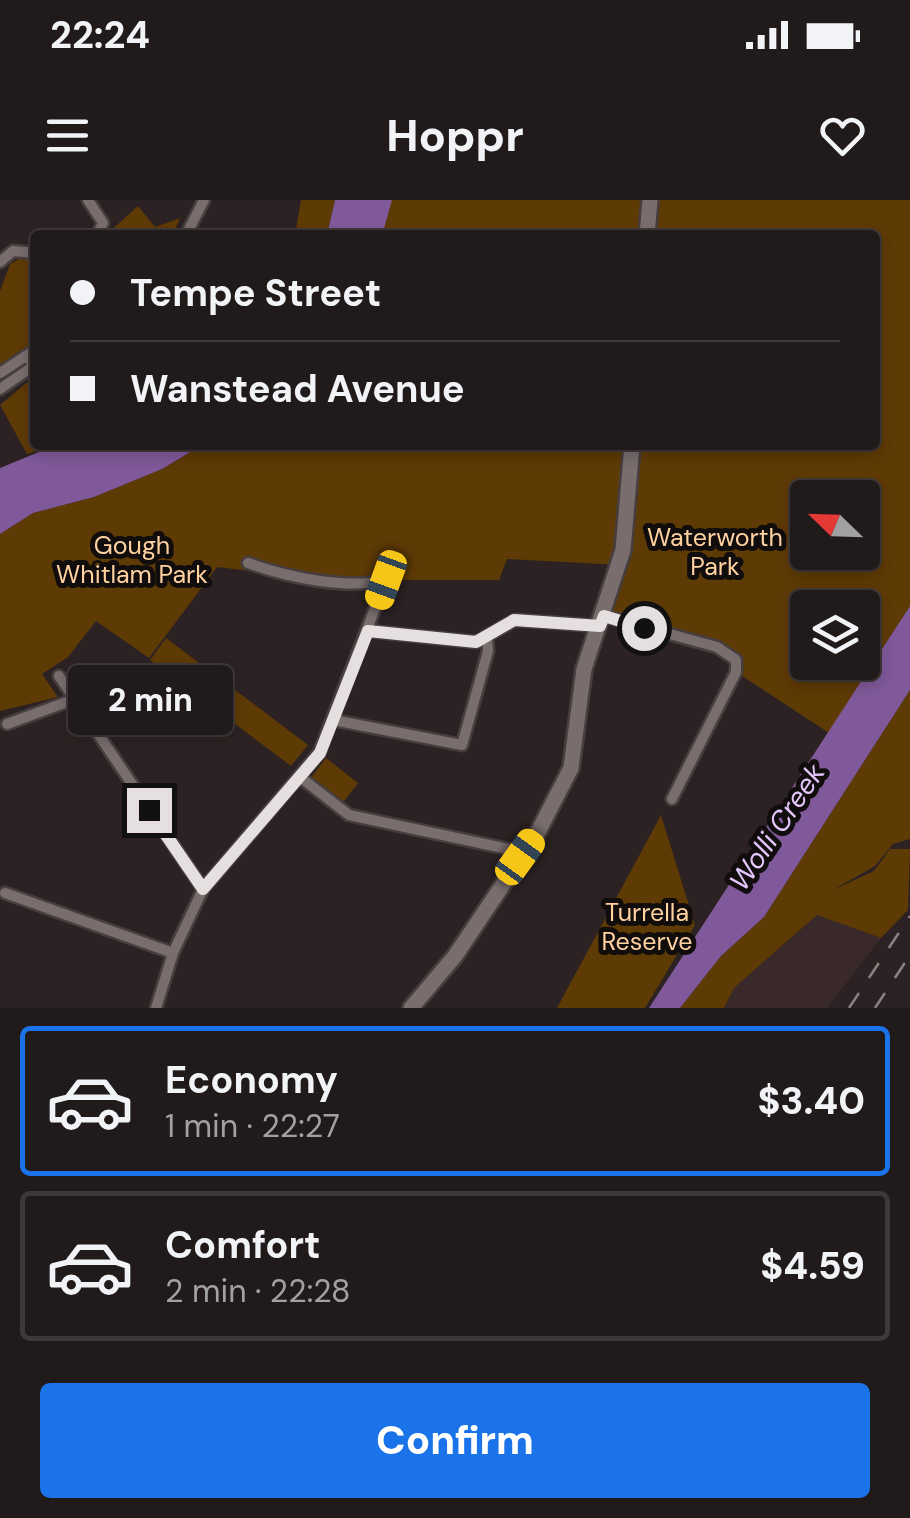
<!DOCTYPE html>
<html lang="en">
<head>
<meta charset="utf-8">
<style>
  :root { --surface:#211a1a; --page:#292323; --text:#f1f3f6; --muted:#a2a1a2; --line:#3e3839; --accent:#1a73e8 }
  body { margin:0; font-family:"DM Sans",sans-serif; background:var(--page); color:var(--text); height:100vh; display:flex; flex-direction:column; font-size:38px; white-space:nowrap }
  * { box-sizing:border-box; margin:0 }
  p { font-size:32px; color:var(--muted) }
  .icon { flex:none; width:55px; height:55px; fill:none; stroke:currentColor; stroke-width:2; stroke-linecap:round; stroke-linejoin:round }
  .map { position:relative; height:808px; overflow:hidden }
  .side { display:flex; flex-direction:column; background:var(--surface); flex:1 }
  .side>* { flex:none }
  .hud { position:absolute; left:30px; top:30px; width:850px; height:220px; border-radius:10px; box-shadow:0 5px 15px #0003,0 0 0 2px var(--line); display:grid; align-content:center; height:220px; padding:0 40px; background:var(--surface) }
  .needle { width:65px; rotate:293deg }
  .controls { position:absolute; left:790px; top:280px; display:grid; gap:20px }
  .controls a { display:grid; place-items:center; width:90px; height:90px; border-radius:10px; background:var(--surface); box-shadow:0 5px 15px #0003,0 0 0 2px var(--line); font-size:50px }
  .end { position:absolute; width:45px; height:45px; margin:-22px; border:12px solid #e6dfe0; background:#111; box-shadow:0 0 0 5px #111 }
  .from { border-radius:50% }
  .bubble { position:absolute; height:70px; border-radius:10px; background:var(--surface); box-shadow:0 5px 15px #0003,0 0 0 2px var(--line); font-size:32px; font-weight:800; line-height:70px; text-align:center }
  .car { position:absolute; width:30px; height:60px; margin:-30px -15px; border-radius:12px; box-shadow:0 0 8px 2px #0007; background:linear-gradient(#f5c518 24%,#345 0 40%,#f5c518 0 76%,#345 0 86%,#f5c518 0) }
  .hud b { display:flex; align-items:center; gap:35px; height:95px; font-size:38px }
  .hud b+b { border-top:2px solid var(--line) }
  .hud i { width:25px; height:25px; background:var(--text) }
  ul { padding:18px 0 0; list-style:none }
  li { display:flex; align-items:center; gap:30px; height:150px; margin:0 20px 15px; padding:0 20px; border:5px solid var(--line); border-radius:10px }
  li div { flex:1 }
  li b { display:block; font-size:38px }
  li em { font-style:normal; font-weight:800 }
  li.current { border-color:var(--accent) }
  li>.icon { width:90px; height:90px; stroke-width:1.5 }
  .cta { display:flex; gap:20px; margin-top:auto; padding:20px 40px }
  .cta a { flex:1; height:115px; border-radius:10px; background:var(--accent); color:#fff; font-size:40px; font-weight:800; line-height:115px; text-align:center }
  .status { display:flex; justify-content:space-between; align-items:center; height:70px; padding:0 50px; background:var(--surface); direction:ltr }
  .status svg { height:28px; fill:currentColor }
  header { display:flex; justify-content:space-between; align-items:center; height:130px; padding:0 40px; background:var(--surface); font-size:45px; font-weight:800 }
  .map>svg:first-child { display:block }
</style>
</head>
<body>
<div class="status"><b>22:24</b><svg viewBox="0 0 49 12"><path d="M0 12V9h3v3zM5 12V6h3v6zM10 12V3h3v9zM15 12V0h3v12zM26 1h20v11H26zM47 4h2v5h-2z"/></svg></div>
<header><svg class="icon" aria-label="menu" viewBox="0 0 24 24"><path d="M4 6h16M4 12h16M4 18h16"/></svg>Hoppr<svg class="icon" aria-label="heart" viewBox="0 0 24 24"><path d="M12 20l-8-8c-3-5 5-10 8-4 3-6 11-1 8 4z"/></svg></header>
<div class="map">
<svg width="910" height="808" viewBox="0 0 910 808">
  <rect width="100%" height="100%" fill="#2c2223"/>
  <path fill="#39292b" d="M817,715L881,738L827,808H724L734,788Z"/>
  <path fill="#5e3a05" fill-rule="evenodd" d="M301,0H335L327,35H295Z
    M392,0H910V406L829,533L736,472L735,460L717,447L602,421L620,365L507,359L499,380H386L368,384L217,367L149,458L96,421L68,457L42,474L58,497L0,511V334L33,313L94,297L162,269L197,248L875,245V35H380ZM808,298H862V352H808ZM808,408H862V462H808Z
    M138,6L155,27L180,18L173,35H106Z
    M28,54L35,56V145L0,166V91L10,64Z
    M35,176V245H56L27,254L0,205Z
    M166,438L308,545L291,566L150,460Z
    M910,490V639L893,644L875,666L833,690L874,671L890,649H910L908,710L881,738L817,715L734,788L724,808H680L721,756L764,717Z
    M326,558L358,583L342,604L310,579Z
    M661,615L695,725L645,808H557Z"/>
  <path fill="#7f5999" d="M335,0H392L383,32L327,35Z
    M56,245H225L197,248L162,269L94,297L33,313L0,334V268Z
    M910,406V490L764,717L721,756L680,808H649Z"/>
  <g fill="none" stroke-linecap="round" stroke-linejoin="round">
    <g stroke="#463e3f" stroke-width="15">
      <path id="minor" d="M88,0L103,23L97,35
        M186,35L204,0
        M0,62L13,51L35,53
        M0,173L35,150
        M0,189L35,165L25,156
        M248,363C287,377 346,390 386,380
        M604,416L717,447L736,460V472L672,599
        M368,431L476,442L515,420L600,426
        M59,476L203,689
        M333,520L462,545L488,451L487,436
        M7,524L75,499
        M300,577L349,615L508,649L520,657
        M5,693L173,753
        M156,808L173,753L203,689L319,553L386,380"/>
    </g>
    <g stroke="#463e3f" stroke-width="20">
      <path id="secondary" d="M647,35L650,0
        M411,808L455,756L537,634L571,568L584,469L623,350L632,245"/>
    </g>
    <use href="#minor" stroke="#796d6e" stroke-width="10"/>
    <use href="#secondary" stroke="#796d6e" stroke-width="15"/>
    <path stroke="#8a8182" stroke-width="2.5" stroke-dasharray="18 18" stroke-linecap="butt" d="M849,808L910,716
      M875,808L910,755"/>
  </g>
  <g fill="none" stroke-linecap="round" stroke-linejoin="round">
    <path stroke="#e6dfe0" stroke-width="12" d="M149,610L203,689L320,553L368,431L476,442L514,420L600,426L604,416L644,428"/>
  </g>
  <g text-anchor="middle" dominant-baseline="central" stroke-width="10" stroke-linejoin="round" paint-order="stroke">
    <g font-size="25" fill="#ffd2a0" stroke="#110d0d">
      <text x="715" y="337">Waterworth<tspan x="715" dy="29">Park</tspan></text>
      <text x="132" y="345">Gough<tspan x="132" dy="29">Whitlam Park</tspan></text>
      <text x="647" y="712">Turrella<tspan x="647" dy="29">Reserve</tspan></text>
    </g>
    <g font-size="28" font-style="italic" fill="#e4c5fc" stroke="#110d0d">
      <text transform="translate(777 627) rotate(-56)">Wolli Creek</text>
    </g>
  </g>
</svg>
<div class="controls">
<a><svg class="needle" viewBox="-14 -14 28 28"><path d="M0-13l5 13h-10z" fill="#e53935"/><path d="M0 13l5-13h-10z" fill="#a2a1a2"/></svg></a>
<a><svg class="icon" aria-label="layers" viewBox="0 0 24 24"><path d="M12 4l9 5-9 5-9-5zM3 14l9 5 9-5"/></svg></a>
</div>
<i class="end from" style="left:644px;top:428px"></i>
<i class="end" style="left:149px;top:610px"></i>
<div class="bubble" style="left:68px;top:465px;width:165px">2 min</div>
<i class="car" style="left:386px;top:380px;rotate:200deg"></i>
<i class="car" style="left:520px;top:657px;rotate:36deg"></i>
<div class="hud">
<b><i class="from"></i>Tempe Street</b>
<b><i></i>Wanstead Avenue</b>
</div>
</div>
<section class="side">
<ul>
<li class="current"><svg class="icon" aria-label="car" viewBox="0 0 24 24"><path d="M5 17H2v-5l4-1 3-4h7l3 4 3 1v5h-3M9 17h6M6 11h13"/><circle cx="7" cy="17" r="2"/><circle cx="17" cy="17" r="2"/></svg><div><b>Economy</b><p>1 min · 22:27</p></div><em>$3.40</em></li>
<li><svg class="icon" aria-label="car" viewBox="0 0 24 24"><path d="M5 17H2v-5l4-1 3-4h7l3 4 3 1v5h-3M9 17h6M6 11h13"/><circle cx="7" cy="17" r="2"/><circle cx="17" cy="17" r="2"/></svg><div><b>Comfort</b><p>2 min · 22:28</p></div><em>$4.59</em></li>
</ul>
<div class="cta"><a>Confirm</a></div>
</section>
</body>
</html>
